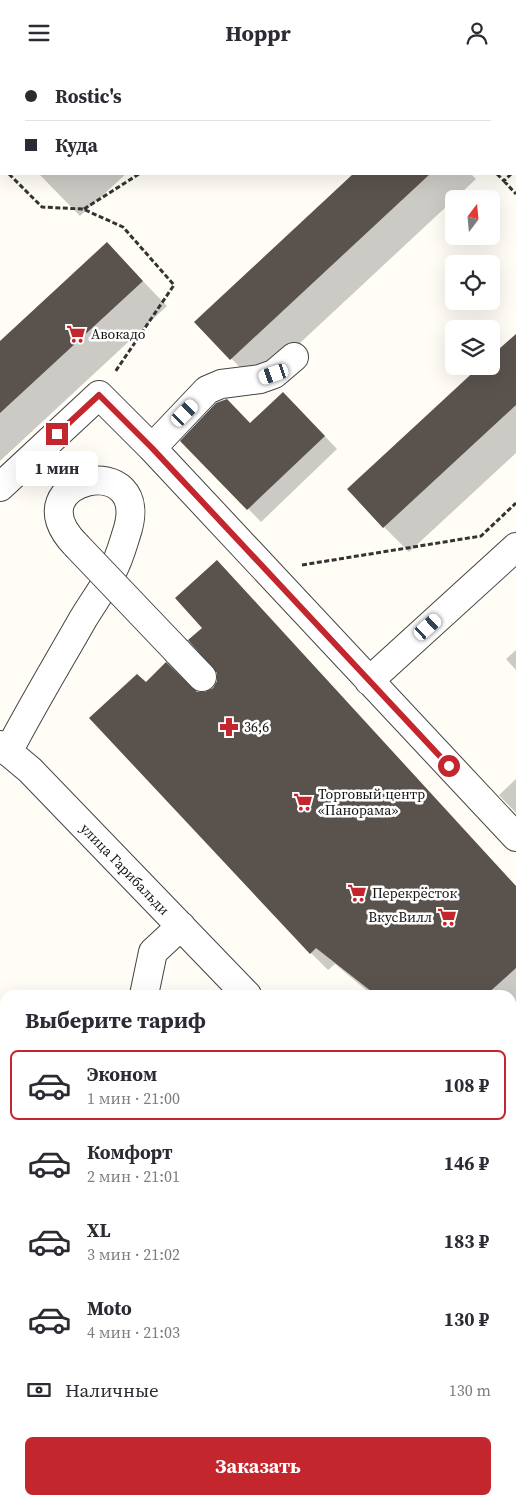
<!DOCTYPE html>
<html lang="ru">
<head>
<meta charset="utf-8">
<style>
  :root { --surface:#fff; --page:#f7f7f7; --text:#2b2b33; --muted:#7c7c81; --line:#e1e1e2; --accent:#c4262e }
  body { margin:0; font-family:"Source Serif 4",serif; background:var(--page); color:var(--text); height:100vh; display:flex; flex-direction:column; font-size:19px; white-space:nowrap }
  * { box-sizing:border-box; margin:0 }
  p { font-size:16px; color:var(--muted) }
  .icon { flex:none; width:28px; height:28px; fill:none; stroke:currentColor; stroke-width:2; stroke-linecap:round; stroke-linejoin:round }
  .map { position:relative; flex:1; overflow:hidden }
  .sheet { position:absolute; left:0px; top:925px; width:516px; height:515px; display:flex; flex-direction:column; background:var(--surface); border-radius:15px 15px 0 0; box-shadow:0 5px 20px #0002 }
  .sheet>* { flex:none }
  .top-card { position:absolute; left:0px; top:0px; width:516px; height:110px; box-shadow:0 5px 20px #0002; display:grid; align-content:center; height:110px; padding:0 25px; background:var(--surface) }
  .needle { width:32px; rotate:16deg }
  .buttons { position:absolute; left:445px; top:125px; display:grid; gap:10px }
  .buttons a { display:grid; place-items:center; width:55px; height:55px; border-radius:8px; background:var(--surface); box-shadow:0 5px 20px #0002; font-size:25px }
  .end { position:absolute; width:22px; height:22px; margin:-11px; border:6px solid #c4262e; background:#fff; box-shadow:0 0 0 2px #fff }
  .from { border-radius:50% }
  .bubble { position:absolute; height:35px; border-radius:8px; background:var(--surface); box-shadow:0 5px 20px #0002; font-size:16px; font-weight:700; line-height:35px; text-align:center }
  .car { position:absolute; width:15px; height:30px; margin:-15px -8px; border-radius:6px; box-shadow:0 0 4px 1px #0007; background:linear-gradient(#fff 24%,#345 0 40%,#fff 0 76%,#345 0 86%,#fff 0) }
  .top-card b { display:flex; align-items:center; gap:18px; height:48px; font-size:19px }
  .top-card b+b { border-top:1px solid var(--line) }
  .top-card i { width:12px; height:12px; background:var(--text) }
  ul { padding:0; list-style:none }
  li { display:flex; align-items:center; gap:15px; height:70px; margin:0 10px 8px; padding:0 15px; border:2px solid transparent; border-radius:8px }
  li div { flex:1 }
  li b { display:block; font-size:19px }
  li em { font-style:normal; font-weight:700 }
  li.selected { border-color:var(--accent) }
  li>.icon { width:45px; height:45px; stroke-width:1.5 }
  h2 { padding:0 25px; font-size:22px; line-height:60px }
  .pay { display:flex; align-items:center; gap:12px; height:55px; padding:0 25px; font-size:19px }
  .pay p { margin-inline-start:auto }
  .button { display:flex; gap:10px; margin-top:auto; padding:10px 25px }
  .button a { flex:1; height:58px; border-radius:8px; background:var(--accent); color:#fff; font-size:20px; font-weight:700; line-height:58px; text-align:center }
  header { display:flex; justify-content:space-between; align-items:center; height:65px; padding:0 25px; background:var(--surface); font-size:22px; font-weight:700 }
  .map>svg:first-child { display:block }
</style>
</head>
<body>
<header><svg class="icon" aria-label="menu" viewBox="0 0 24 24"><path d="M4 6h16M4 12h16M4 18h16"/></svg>Hoppr<svg class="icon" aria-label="person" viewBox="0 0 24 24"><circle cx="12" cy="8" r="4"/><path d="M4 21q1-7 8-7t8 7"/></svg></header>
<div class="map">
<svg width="516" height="1440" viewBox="0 0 516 1440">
  <defs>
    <pattern id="water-waves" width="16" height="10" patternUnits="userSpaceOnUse" patternTransform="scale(1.25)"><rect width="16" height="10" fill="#b9e0f7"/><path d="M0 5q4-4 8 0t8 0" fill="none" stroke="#9ebfd3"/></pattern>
  </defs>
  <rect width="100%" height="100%" fill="#fffdf5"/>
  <path fill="url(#water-waves)" stroke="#3f96cf" d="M8,1435H53L48,1440H13Z"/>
  <path fill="#0003" d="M119,0H245L118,1Z
    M305,0H338L339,1H306Z
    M493,0H516L515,26V1H491Z
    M39,109H126L80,151Z
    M355,109H471L476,114L256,319L196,257Z
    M107,179L167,241L0,396V278Z
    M516,270V388L409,487L384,462L491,301Z
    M296,341L337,384L261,457L182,376L250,360Z
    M516,585V605L506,594Z
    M146,618L197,628L516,821V936L511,941V930H372L335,899L328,905L311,888Z
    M516,714V748L499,730Z
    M0,1226L5,1231V1429L0,1433Z"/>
  <path fill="#5a524d" d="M353,109H430L230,295L194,257Z
    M107,177L143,216L0,348V276Z
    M516,269V340L383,463L347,424L480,301H491V291Z
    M283,327L325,371L247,445L180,376L216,338L227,334L250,358Z
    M217,495L516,821V903L486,930H376L316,883L310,889L89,653L137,609L146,617L166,597L197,627H205L213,623L217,616V608L188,575L202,563L175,533Z"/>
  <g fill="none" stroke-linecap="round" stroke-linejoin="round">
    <g stroke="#444" stroke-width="30">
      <path id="minor" d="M58,1L59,0
        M0,58L1,56
        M152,383L207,325L221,319L260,314L274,309L294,292
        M0,422L99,330L152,383L516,772
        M177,586L202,612
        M369,616L516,482
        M0,680L30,705L247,930
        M8,687C32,641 58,598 83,554C92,539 103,524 111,509C118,497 122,483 126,470C157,381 10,413 76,480
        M144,930L153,887L181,861
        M0,1162L5,1167
        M236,1435L240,1440
        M506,1440L511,1435"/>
    </g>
    <g stroke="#222" stroke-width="30">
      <path id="major" d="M511,1128L516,1124
        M511,1210L516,1206
        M171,1440L176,1435
        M285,1440L290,1435"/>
    </g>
    <path stroke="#333" stroke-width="3" stroke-dasharray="5 2.5" stroke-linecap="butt" d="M5,0L6,1
      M393,0L394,1
      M241,1L242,0
      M381,1L383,0
      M0,99L1,101
      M515,105L516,104
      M9,109L42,142L83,144L123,162L174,220L115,307
      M497,109L504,116L511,109
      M504,116L516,129
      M84,144L139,109
      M302,500L481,471L516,438
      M511,1020L516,1016
      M511,1029L516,1027
      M69,1440L75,1435"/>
    <use href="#minor" stroke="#fff" stroke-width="28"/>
    <use href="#major" stroke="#f9d66b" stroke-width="28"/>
    <g stroke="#444" stroke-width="30" stroke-linecap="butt">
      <path id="minor-bridge" d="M76,480L177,586"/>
    </g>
    <use href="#minor-bridge" stroke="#fff" stroke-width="28"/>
  </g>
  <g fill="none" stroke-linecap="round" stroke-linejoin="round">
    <path stroke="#c4262e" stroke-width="6" d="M57,369L99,330L152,383L449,701"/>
  </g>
  <defs>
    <g id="supermarket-bare" transform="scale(1.5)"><path d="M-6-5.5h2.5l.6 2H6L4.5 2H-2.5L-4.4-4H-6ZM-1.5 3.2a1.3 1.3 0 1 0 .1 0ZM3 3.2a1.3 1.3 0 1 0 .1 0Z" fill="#c4262e" stroke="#fff" stroke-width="2.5" paint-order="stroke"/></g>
    <g id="pharmacy-bare" transform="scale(1.5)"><path d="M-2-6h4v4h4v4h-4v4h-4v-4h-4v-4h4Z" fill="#c4262e" stroke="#fff" stroke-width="2.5" paint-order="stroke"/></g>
  </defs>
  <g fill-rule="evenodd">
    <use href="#supermarket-bare" x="76" y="269"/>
    <use href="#pharmacy-bare" x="229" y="662"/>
    <use href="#supermarket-bare" x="303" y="737"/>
    <use href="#supermarket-bare" x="357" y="828"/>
    <use href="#supermarket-bare" x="447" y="852"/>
  </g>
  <g text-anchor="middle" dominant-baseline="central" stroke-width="5" stroke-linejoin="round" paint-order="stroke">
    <g font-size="14" fill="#111" stroke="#fff" text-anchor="start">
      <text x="91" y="269">Авокадо</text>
      <text x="244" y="662">36,6</text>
      <text x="318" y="729">Торговый центр<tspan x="318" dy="16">«Панорама»</tspan></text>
      <text x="372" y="828">Перекрёсток</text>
      <text x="432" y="852" text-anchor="end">ВкусВилл</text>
    </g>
    <g font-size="14" fill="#111" stroke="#fff">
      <text transform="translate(125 804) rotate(46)">улица Гарибальди</text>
    </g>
  </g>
</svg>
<div class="buttons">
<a><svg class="needle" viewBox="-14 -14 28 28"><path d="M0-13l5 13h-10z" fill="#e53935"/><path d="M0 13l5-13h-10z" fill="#7c7c81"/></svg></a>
<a><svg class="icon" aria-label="locate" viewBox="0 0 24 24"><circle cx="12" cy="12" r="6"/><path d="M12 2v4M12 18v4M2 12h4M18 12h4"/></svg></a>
<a><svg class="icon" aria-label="layers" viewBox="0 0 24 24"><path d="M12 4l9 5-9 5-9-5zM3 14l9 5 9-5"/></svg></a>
</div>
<i class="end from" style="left:449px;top:701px"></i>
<i class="end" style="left:57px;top:369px"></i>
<div class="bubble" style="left:16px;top:386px;width:82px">1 мин</div>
<i class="car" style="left:274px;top:309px;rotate:251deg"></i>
<i class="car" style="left:185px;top:348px;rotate:44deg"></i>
<i class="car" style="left:428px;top:562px;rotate:48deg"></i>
<div class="top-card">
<b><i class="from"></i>Rostic's</b>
<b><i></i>Куда</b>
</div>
<section class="sheet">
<h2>Выберите тариф</h2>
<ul>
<li class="selected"><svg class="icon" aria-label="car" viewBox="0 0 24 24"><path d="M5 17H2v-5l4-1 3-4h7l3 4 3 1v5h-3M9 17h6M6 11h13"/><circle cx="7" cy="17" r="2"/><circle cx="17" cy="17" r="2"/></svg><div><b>Эконом</b><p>1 мин · 21:00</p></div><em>108 ₽</em></li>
<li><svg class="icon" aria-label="car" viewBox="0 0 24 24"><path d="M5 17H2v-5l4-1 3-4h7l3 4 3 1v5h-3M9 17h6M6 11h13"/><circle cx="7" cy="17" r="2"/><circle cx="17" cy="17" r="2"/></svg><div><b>Комфорт</b><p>2 мин · 21:01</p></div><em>146 ₽</em></li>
<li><svg class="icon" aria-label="car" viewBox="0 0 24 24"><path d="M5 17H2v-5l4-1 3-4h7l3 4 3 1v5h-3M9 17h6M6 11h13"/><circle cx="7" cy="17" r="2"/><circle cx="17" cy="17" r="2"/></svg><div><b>XL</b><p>3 мин · 21:02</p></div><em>183 ₽</em></li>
<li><svg class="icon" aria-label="car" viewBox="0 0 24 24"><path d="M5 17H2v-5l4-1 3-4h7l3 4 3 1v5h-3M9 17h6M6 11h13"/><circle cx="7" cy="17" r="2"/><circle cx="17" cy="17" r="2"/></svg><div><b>Moto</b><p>4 мин · 21:03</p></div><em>130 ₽</em></li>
</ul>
<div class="pay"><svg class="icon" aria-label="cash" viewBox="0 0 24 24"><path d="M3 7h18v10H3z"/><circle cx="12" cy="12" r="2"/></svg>Наличные<p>130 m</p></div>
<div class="button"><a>Заказать</a></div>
</section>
</div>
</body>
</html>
